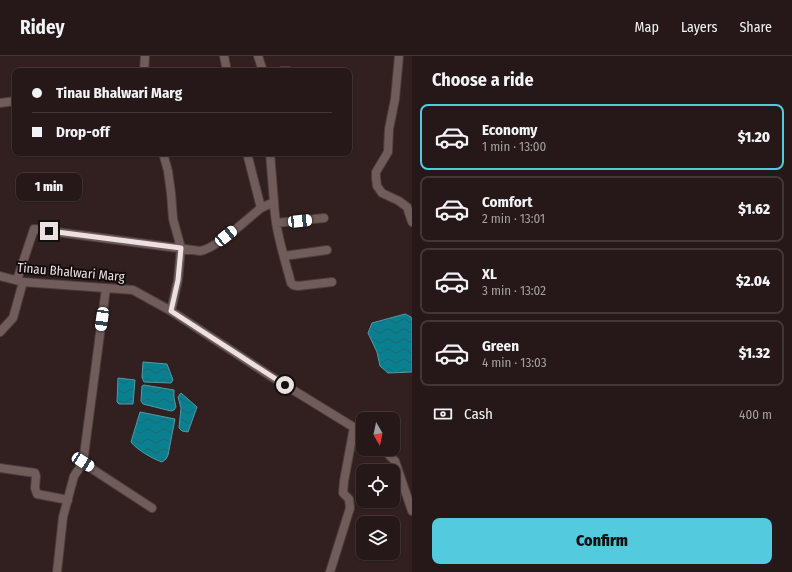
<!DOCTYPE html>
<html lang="en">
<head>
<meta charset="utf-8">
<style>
  :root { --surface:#261818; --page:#322525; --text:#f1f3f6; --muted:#a4a0a2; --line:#423737; --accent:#54cade }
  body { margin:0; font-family:"Fira Sans Condensed",sans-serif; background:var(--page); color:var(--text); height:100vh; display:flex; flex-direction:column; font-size:15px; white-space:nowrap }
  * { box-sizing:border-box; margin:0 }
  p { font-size:13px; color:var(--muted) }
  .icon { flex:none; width:22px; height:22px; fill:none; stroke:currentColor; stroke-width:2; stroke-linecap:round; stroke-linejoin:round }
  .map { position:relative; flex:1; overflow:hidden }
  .panel { display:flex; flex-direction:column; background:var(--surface); width:380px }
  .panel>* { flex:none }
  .hud { position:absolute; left:12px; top:12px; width:340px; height:88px; border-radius:8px; box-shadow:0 1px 3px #0004,0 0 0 1px var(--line); display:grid; align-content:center; height:88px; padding:0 20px; background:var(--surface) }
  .needle { width:26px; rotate:171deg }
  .tools { position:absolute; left:356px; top:356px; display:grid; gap:8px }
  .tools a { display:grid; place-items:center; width:44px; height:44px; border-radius:8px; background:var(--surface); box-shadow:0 1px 3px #0004,0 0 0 1px var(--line); font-size:20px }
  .end { position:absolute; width:18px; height:18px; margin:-9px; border:5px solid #ece0e0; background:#111; box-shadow:0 0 0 2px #111 }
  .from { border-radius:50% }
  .bubble { position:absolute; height:28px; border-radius:8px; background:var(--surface); box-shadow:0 1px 3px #0004,0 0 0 1px var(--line); font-size:13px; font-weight:800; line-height:28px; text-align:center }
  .car { position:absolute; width:12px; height:24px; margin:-12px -6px; border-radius:5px; box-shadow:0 0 3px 1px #0007; background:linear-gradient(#fff 24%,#345 0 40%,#fff 0 76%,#345 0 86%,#fff 0) }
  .hud b { display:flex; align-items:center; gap:14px; height:38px; font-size:15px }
  .hud b+b { border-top:1px solid var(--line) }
  .hud i { width:10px; height:10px; background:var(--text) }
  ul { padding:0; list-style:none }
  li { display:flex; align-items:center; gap:12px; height:66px; margin:0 8px 6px; padding:0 12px; border:2px solid var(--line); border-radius:8px }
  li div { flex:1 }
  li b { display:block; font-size:15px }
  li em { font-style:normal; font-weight:800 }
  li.on { border-color:var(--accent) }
  li>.icon { width:36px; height:36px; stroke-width:1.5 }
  h2 { padding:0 20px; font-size:18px; line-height:48px }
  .pay { display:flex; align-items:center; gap:10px; height:44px; padding:0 20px; font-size:15px }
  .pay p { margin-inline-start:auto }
  .action { display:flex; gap:8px; margin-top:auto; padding:8px 20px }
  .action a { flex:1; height:46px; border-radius:8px; background:var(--accent); color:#111; font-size:16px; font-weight:800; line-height:46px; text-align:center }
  header { display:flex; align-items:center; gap:24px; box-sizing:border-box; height:56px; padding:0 20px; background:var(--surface); border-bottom:1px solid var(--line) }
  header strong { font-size:19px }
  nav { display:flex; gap:22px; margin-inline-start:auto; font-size:14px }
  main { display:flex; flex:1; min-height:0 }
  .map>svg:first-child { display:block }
</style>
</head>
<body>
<header>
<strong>Ridey</strong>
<nav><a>Map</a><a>Layers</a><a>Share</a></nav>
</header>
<main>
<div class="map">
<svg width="412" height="516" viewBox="0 0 412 516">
  <defs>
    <pattern id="water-waves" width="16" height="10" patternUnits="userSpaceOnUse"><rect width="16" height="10" fill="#097f8f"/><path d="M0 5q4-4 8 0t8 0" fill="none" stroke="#226771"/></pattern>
  </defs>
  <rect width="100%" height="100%" fill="#322020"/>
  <path fill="url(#water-waves)" stroke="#4d9ca7" d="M405,258L411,261L412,264V316L388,317L380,310L377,296L368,277L372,267Z
    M143,306L167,308L173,324L171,327L144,326L142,321Z
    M118,322L135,324L133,348H119L117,346Z
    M144,329L174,334V342L176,351L174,354L171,355L143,348L141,345L142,330Z
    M181,337L197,351L188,376L182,375L179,372L181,352L178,341Z
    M140,356L175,363L168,399L166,403L162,406C153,403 137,394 131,386Z"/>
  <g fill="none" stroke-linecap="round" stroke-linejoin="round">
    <g stroke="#4c3d3d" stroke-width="10">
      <path id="minor" d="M224,0L227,15
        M258,0L263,15
        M399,0L395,43L389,73L388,96L376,116V122L377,130L382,137L399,145L407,151L412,166
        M144,15L145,0
        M282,15H288
        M0,47L15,45
        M163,97L168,115L171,137L173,163L181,192L178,224L171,255
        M270,97L274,146
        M261,152L274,146C275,174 284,200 291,227L293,229L298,230L332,226
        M276,167L324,162
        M284,200L327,194
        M0,220L23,226L133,234L171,255L272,321L363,377
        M17,224L34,173L200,195C216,193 247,163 261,152L247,97
        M0,276L13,262L23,226
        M383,393L395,405L412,455
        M83,407L152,452
        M0,412L35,417L36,420L35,432L37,438L68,444
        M57,516L63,461L74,420L83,407L106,232
        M330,516L350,452L349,443L343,437L344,425L354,371"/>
    </g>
    <use href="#minor" stroke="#715c5c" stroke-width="8"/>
  </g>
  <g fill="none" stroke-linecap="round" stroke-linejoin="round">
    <path stroke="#ece0e0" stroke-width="5" d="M49,175L181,192L178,224L171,255L285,329"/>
  </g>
  <g text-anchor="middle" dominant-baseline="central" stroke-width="4" stroke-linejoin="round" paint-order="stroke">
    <g font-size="13" fill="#ece0e0" stroke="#140c0c">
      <text transform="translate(71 216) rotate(5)">Tinau Bhalwari Marg</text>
    </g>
  </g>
</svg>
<div class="tools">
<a><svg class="needle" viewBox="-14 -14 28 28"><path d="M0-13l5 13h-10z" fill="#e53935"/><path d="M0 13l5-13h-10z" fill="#a4a0a2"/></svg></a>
<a><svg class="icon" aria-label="locate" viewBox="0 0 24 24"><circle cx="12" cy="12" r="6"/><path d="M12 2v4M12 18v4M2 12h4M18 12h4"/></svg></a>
<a><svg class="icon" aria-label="layers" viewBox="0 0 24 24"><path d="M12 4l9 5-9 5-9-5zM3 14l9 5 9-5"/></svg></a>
</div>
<i class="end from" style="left:285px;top:329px"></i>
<i class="end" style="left:49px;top:175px"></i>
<div class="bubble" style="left:16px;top:117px;width:66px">1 min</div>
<i class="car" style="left:300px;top:165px;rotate:84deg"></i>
<i class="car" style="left:226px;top:180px;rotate:51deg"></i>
<i class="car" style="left:102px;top:263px;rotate:188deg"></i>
<i class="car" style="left:83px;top:406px;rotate:123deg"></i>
<div class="hud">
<b><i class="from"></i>Tinau Bhalwari Marg</b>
<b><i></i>Drop-off</b>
</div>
</div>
<section class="panel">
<h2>Choose a ride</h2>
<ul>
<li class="on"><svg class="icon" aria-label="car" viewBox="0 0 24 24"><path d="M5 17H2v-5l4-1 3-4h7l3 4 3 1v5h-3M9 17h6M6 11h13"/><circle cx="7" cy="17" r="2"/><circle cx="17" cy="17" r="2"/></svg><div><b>Economy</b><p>1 min · 13:00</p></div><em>$1.20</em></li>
<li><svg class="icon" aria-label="car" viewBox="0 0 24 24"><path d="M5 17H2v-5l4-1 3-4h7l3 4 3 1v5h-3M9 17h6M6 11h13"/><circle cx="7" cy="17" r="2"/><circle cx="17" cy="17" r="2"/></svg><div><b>Comfort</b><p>2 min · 13:01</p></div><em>$1.62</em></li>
<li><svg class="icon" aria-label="car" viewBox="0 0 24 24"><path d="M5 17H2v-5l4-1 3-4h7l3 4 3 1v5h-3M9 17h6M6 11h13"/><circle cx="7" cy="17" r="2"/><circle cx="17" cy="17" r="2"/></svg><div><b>XL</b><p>3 min · 13:02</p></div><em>$2.04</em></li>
<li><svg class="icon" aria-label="car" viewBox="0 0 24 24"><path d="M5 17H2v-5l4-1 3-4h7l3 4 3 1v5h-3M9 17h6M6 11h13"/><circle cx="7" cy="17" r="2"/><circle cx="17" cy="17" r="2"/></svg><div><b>Green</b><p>4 min · 13:03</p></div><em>$1.32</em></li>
</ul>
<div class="pay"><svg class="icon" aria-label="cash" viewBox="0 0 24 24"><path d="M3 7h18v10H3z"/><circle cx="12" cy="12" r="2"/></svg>Cash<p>400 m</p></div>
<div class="action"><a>Confirm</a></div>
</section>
</main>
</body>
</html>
